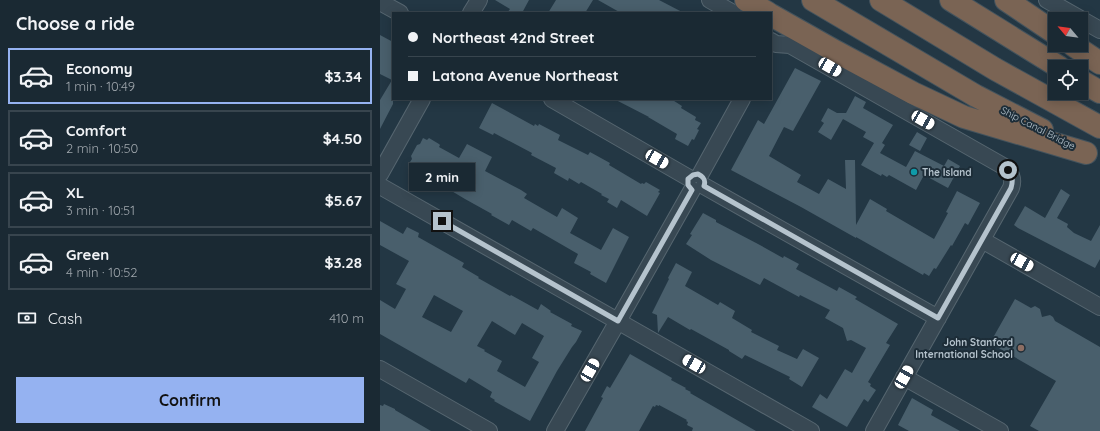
<!DOCTYPE html>
<html lang="en">
<head>
<meta charset="utf-8">
<style>
  :root { --surface:#1a2933; --page:#23313b; --text:#f1f3f6; --muted:#9fa6ac; --line:#38454e; --accent:#95b2f1 }
  body { margin:0; font-family:Quicksand,sans-serif; background:var(--page); color:var(--text); height:100vh; display:flex; flex-direction:column; font-size:15px; white-space:nowrap }
  * { box-sizing:border-box; margin:0 }
  p { font-size:13px; color:var(--muted) }
  .icon { flex:none; width:22px; height:22px; fill:none; stroke:currentColor; stroke-width:2; stroke-linecap:round; stroke-linejoin:round }
  .map { position:relative; flex:1; overflow:hidden }
  .drawer { display:flex; flex-direction:column; background:var(--surface); width:380px }
  .drawer>* { flex:none }
  .top-card { position:absolute; left:12px; top:12px; width:380px; height:88px; border-radius:0px; box-shadow:0 2px 10px #0003,0 0 0 1px var(--line); display:grid; align-content:center; height:88px; padding:0 16px; background:var(--surface) }
  .needle { width:26px; rotate:299deg }
  .fabs { position:absolute; left:668px; top:12px; display:grid; gap:8px }
  .fabs a { display:grid; place-items:center; width:40px; height:40px; border-radius:0px; background:var(--surface); box-shadow:0 2px 10px #0003,0 0 0 1px var(--line); font-size:20px }
  .end { position:absolute; width:18px; height:18px; margin:-9px; border:5px solid #b5c3cd; background:#111; box-shadow:0 0 0 2px #111 }
  .from { border-radius:50% }
  .bubble { position:absolute; height:28px; border-radius:0px; background:var(--surface); box-shadow:0 2px 10px #0003,0 0 0 1px var(--line); font-size:13px; font-weight:800; line-height:28px; text-align:center }
  .car { position:absolute; width:12px; height:24px; margin:-12px -6px; border-radius:5px; box-shadow:0 0 3px 1px #0007; background:linear-gradient(#fff 24%,#345 0 40%,#fff 0 76%,#345 0 86%,#fff 0) }
  .top-card b { display:flex; align-items:center; gap:14px; height:38px; font-size:15px }
  .top-card b+b { border-top:1px solid var(--line) }
  .top-card i { width:10px; height:10px; background:var(--text) }
  ul { padding:0; list-style:none }
  li { display:flex; align-items:center; gap:12px; height:56px; margin:0 8px 6px; padding:0 8px; border:2px solid var(--line); border-radius:0px }
  li div { flex:1 }
  li b { display:block; font-size:15px }
  li em { font-style:normal; font-weight:800 }
  li.selected { border-color:var(--accent) }
  li>.icon { width:36px; height:36px; stroke-width:1.5 }
  h2 { padding:0 16px; font-size:18px; line-height:48px }
  .pay { display:flex; align-items:center; gap:10px; height:44px; padding:0 16px; font-size:15px }
  .pay p { margin-inline-start:auto }
  .button { display:flex; gap:8px; margin-top:auto; padding:8px 16px }
  .button a { flex:1; height:46px; border-radius:0px; background:var(--accent); color:#111; font-size:16px; font-weight:800; line-height:46px; text-align:center }
  main { display:flex; flex:1; min-height:0 }
  .map>svg:first-child { display:block }
</style>
</head>
<body>
<main>
<section class="drawer">
<h2>Choose a ride</h2>
<ul>
<li class="selected"><svg class="icon" aria-label="car" viewBox="0 0 24 24"><path d="M5 17H2v-5l4-1 3-4h7l3 4 3 1v5h-3M9 17h6M6 11h13"/><circle cx="7" cy="17" r="2"/><circle cx="17" cy="17" r="2"/></svg><div><b>Economy</b><p>1 min · 10:49</p></div><em>$3.34</em></li>
<li><svg class="icon" aria-label="car" viewBox="0 0 24 24"><path d="M5 17H2v-5l4-1 3-4h7l3 4 3 1v5h-3M9 17h6M6 11h13"/><circle cx="7" cy="17" r="2"/><circle cx="17" cy="17" r="2"/></svg><div><b>Comfort</b><p>2 min · 10:50</p></div><em>$4.50</em></li>
<li><svg class="icon" aria-label="car" viewBox="0 0 24 24"><path d="M5 17H2v-5l4-1 3-4h7l3 4 3 1v5h-3M9 17h6M6 11h13"/><circle cx="7" cy="17" r="2"/><circle cx="17" cy="17" r="2"/></svg><div><b>XL</b><p>3 min · 10:51</p></div><em>$5.67</em></li>
<li><svg class="icon" aria-label="car" viewBox="0 0 24 24"><path d="M5 17H2v-5l4-1 3-4h7l3 4 3 1v5h-3M9 17h6M6 11h13"/><circle cx="7" cy="17" r="2"/><circle cx="17" cy="17" r="2"/></svg><div><b>Green</b><p>4 min · 10:52</p></div><em>$3.28</em></li>
</ul>
<div class="pay"><svg class="icon" aria-label="cash" viewBox="0 0 24 24"><path d="M3 7h18v10H3z"/><circle cx="12" cy="12" r="2"/></svg>Cash<p>410 m</p></div>
<div class="button"><a>Confirm</a></div>
</section>
<div class="map">
<svg width="720" height="431" viewBox="0 0 720 431">
  <rect width="100%" height="100%" fill="#233744"/>
  <path fill="#495f6c" fill-rule="evenodd" d="M115,0H149L142,13H127L130,9Z
    M176,0H213L205,13H168Z
    M218,0H279L304,13H241Z
    M0,35L13,42V104L0,129V100L12,80L0,74Z
    M415,68L441,81L413,131L404,127L389,156L421,175L417,182L439,194L448,179L466,189L465,160H475L476,225L490,199L507,209L506,211L554,239L568,213L566,212L577,191L600,203L588,225L585,223L572,246L571,245L556,269L554,268L549,276L544,273L543,275L476,237V238L421,207L351,170L378,120L384,124Z
    M475,96L486,102L483,108L513,125L502,143L505,145L500,153L526,167L535,151L564,166L568,159L580,166L568,188L544,175L536,190L509,175L507,177L502,174L501,176L481,165L494,143L483,137L486,132L463,119L451,140L438,132L444,123L441,121L448,108L457,113H466Z
    M234,99H291L302,106L301,108L316,117L315,120L321,123L317,129L319,130L314,140L312,139L308,146L295,139L297,134L268,117H269Z
    M112,103L154,126L155,124L158,126L159,124L180,135L178,140L208,155L210,152L230,163L229,165L261,184L262,183L264,184L266,182L280,190L278,192L280,193L267,216L241,200L237,208L227,202L229,199L221,195L222,194L201,182L199,184L189,178L188,181L174,173L176,168L151,155L152,153L114,133L113,135L99,128Z
    M537,132L547,138L540,151L529,145Z
    M43,138L47,140L49,138L59,144L60,145L59,147L79,158L87,144L112,157L105,171L141,190L147,194L144,198L177,217L182,208L198,218L190,233L221,250L233,228L249,237L226,283L210,274L211,272L194,263L198,254L153,228L151,231L132,220L129,225L111,215L112,214L85,199L28,165L32,159L31,156L37,145L40,144Z
    M681,189L690,195L677,218L688,224L687,227L694,233L711,241L720,225V259L715,268L638,228L634,225L645,206L665,218Z
    M323,213L336,220V222L378,244L403,258L404,256L419,264L416,269L457,291L459,287L477,297L475,299L518,324L506,343L510,345L488,382L491,384L490,386L496,390L488,402L484,399L467,427L432,407L440,394L447,399L465,369L472,373L486,348L471,340L467,341L463,328L445,318L450,310L420,295L419,297L384,278L380,285L331,260L306,244L312,235L310,234Z
    M0,221L23,234L27,227L39,233L38,237L84,263L82,267L99,277L98,278L130,296L131,295L158,310L161,304L171,311L170,312L192,324L191,326L202,331L196,342L192,347L177,371L150,421L114,401L115,400L110,397L112,392L89,378L86,383L0,334V300L15,309L26,289L16,284L29,261L0,245ZM54,295L83,311L71,332L42,317ZM112,321L135,335L142,323L164,336L152,358L159,362L145,387L117,371L122,361L104,351L105,350L97,346Z
    M296,263L312,272L305,286L338,305L340,302L355,311L352,318L372,330L371,332L399,346L397,350L417,359L423,349L439,358L422,387L409,379L410,377L365,355L362,359L349,351V350L311,329L310,330L288,317L278,333L277,315L272,313L289,279L288,278L289,276Z
    M635,299L651,308L655,306L660,309L662,317L670,315L673,317L675,321L720,347V431H659L650,426L676,381L610,343Z
    M250,354L292,378L291,380L306,388L305,389L311,392L310,393L376,431H312L313,428L307,425L308,422L306,421L307,420L279,405V406L276,405L275,407L273,406L259,431H205L223,398L221,397L227,386L230,388Z
    M532,398L553,410L551,415L580,431H529L518,425Z
    M4,404L15,409V410L51,431H0V405L3,406Z"/>
  <g fill="none" stroke-linecap="round" stroke-linejoin="round">
    <g stroke="#566670" stroke-width="18">
      <path id="minor" d="M330,0L353,13
        M667,0L720,30
        M0,2L20,13
        M91,13L99,0
        M391,41L396,44L410,45L623,166C631,172 634,179 631,188L494,431
        M172,99L309,178
        M0,174L42,99
        M320,175L362,99
        M0,186L431,431
        M324,186L558,318
        M602,240L720,307
        M0,369L109,431
        M524,377L620,431
        M175,431L238,321L312,190"/>
    </g>
    <g stroke="#43535d" stroke-width="24">
      <path id="highway" d="M366,0L388,13
        M433,0L596,96L662,130
        M501,0L615,69L720,127
        M571,0L679,67
        M626,0L675,33
        M391,15L453,50L533,93L584,117L706,153
        M693,45L720,63
        M701,81L720,92"/>
    </g>
    <use href="#minor" stroke="#384853" stroke-width="16"/>
    <use href="#highway" stroke="#7a6454" stroke-width="22"/>
  </g>
  <g fill="none" stroke-linecap="round" stroke-linejoin="round">
    <path stroke="#b5c3cd" stroke-width="5" d="M62,221L238,321L312,190L308,185V179L313,175L318,174C324,177 326,180 324,186L558,318L631,188C633,181 633,176 628,170"/>
  </g>
  <circle fill="#0f9aa8" stroke="#1d2d38" stroke-width="1.5" cx="534" cy="172" r="4"/>
  <circle fill="#8d6e63" stroke="#1d2d38" stroke-width="1.5" cx="641" cy="348" r="4"/>
  <g text-anchor="middle" dominant-baseline="central" stroke-width="4" stroke-linejoin="round" paint-order="stroke">
    <g font-size="10" fill="#b5c3cd" stroke="#1d2d38">
      <text transform="translate(658 128) rotate(27)">Ship Canal Bridge</text>
    </g>
    <g font-size="10" font-weight="bold" fill="#b5c3cd" stroke="#1d2d38" text-anchor="start">
      <text x="542" y="172">The Island</text>
      <text x="633" y="342" text-anchor="end">John Stanford<tspan x="633" dy="12">International School</tspan></text>
    </g>
  </g>
</svg>
<div class="fabs">
<a><svg class="needle" viewBox="-14 -14 28 28"><path d="M0-13l5 13h-10z" fill="#e53935"/><path d="M0 13l5-13h-10z" fill="#9fa6ac"/></svg></a>
<a><svg class="icon" aria-label="locate" viewBox="0 0 24 24"><circle cx="12" cy="12" r="6"/><path d="M12 2v4M12 18v4M2 12h4M18 12h4"/></svg></a>
</div>
<i class="end from" style="left:628px;top:170px"></i>
<i class="end" style="left:62px;top:221px"></i>
<div class="bubble" style="left:29px;top:163px;width:66px">2 min</div>
<i class="car" style="left:450px;top:67px;rotate:120deg"></i>
<i class="car" style="left:543px;top:120px;rotate:120deg"></i>
<i class="car" style="left:277px;top:159px;rotate:120deg"></i>
<i class="car" style="left:642px;top:262px;rotate:119deg"></i>
<i class="car" style="left:314px;top:364px;rotate:300deg"></i>
<i class="car" style="left:210px;top:370px;rotate:30deg"></i>
<i class="car" style="left:524px;top:377px;rotate:30deg"></i>
<div class="top-card">
<b><i class="from"></i>Northeast 42nd Street</b>
<b><i></i>Latona Avenue Northeast</b>
</div>
</div>
</main>
</body>
</html>
